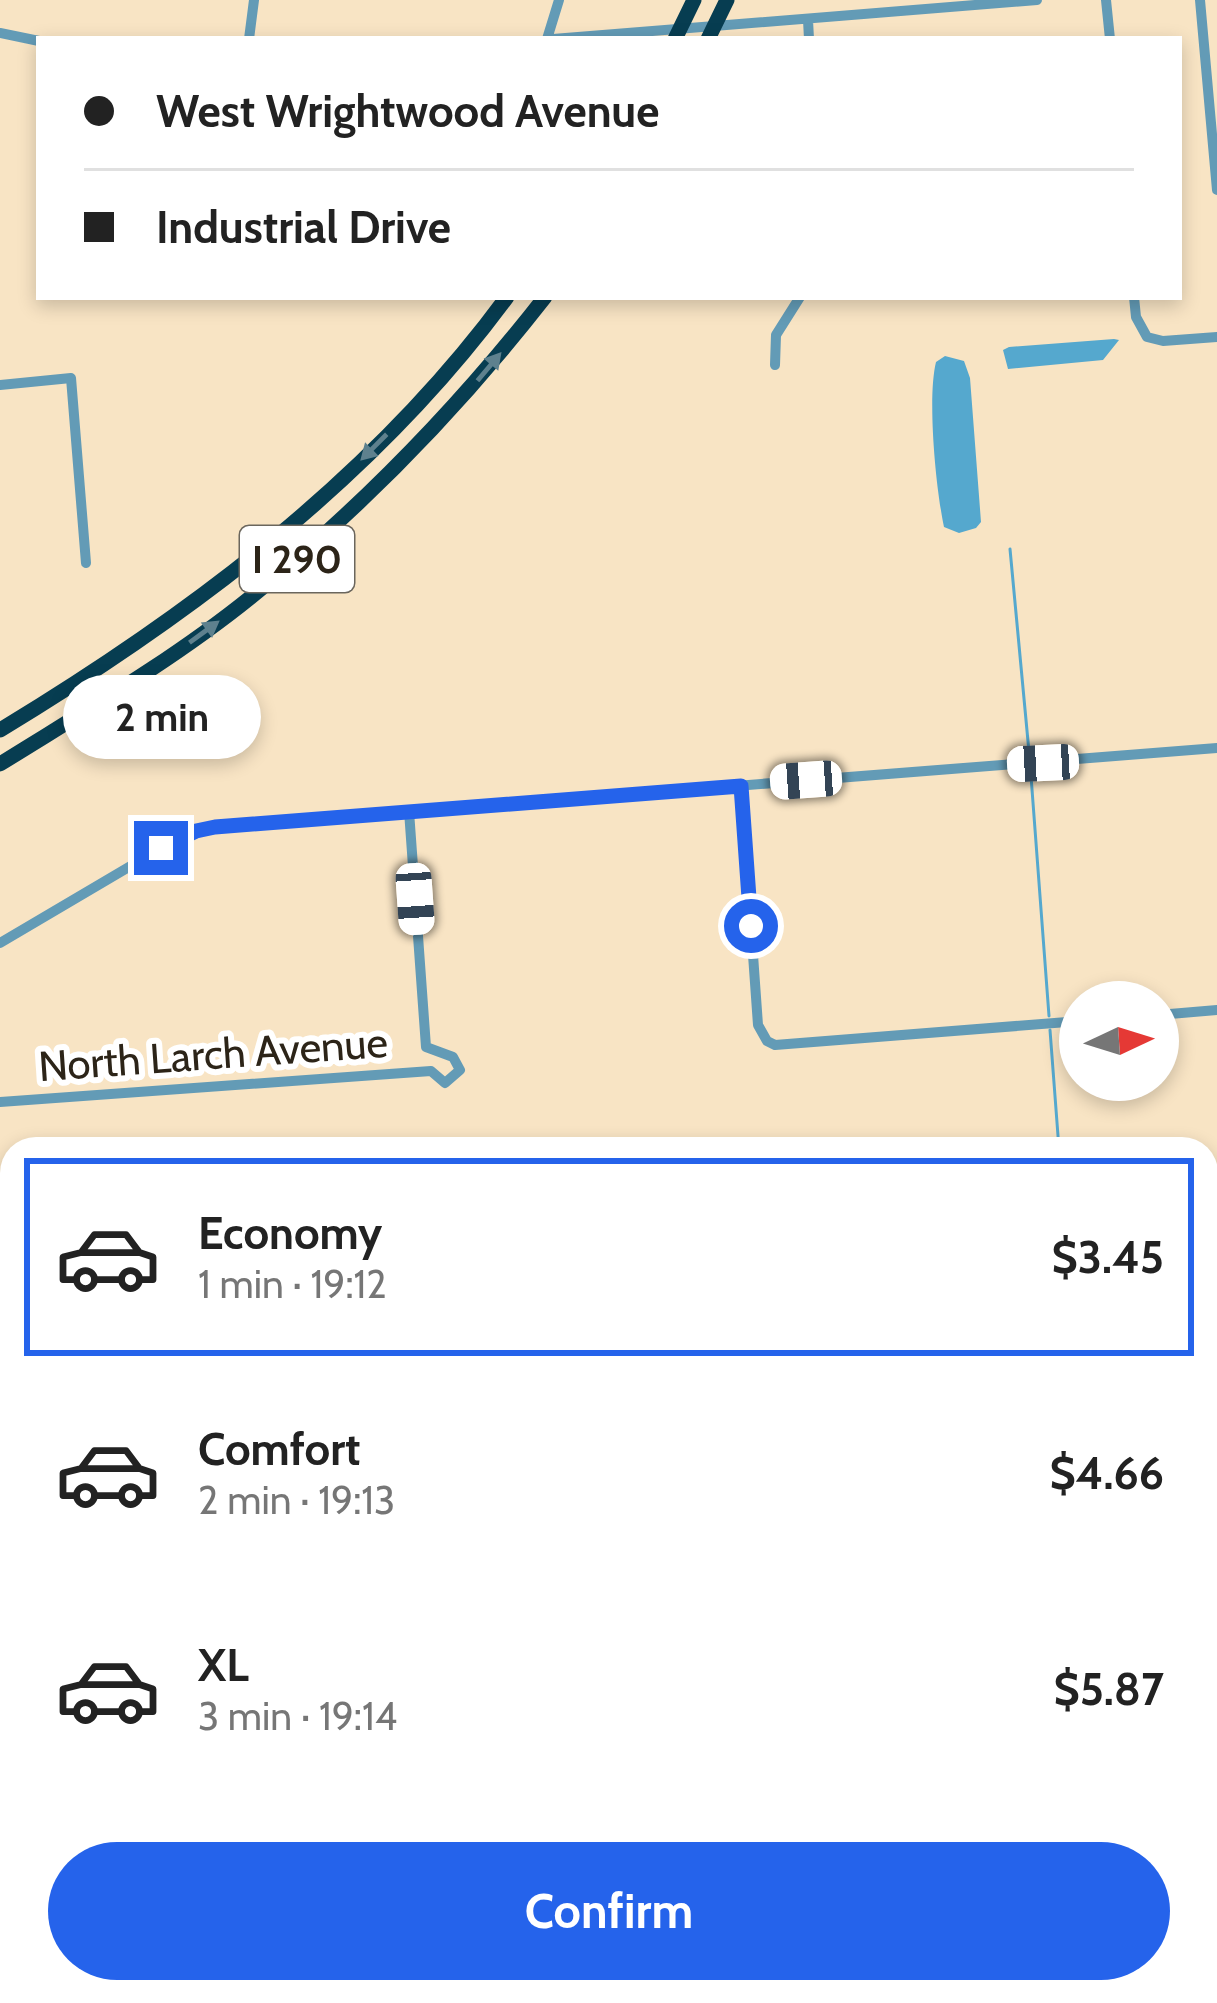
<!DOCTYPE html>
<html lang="en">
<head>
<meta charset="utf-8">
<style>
  :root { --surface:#fff; --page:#f2f2f2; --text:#222; --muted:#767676; --line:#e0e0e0; --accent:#2563eb }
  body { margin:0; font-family:Cabin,sans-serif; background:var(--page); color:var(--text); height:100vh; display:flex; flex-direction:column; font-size:45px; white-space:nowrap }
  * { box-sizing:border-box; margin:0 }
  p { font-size:39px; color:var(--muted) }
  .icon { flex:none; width:66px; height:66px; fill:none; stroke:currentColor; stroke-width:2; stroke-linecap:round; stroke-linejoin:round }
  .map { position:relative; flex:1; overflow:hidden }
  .sheet { position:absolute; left:0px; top:1137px; width:1218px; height:867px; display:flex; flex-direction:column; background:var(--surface); border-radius:36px 36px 0 0; box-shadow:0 6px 18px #0003 }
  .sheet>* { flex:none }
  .guide { position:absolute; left:36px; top:36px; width:1146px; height:264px; border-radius:0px; box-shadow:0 6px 18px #0003; display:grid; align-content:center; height:264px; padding:0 48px; background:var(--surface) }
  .needle { width:78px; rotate:86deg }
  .buttons { position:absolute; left:1059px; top:981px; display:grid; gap:24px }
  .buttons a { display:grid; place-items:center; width:120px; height:120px; border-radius:50%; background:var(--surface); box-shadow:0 6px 18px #0003; font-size:60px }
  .end { position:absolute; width:54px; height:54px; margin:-27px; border:15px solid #2563eb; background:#fff; box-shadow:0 0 0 6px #fff }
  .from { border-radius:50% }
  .bubble { position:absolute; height:84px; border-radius:42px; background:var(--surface); box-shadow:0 6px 18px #0003; font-size:39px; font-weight:700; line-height:84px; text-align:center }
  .car { position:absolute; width:36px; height:72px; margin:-36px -18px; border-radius:15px; box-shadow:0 0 9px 3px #0007; background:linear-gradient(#fff 24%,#345 0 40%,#fff 0 76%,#345 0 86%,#fff 0) }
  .guide b { display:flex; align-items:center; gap:42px; height:114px; font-size:45px }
  .guide b+b { border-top:3px solid var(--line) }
  .guide i { width:30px; height:30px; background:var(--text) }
  ul { padding:21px 0 0; list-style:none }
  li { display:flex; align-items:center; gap:36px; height:198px; margin:0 24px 18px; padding:0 24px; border:6px solid transparent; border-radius:0px }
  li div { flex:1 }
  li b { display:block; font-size:45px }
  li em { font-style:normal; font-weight:700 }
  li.active { border-color:var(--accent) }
  li>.icon { width:108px; height:108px; stroke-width:1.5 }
  .button { display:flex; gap:24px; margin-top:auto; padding:24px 48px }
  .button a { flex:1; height:138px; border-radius:72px; background:var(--accent); color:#fff; font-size:48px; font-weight:700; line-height:138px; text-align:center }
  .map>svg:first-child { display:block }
</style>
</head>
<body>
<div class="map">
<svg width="1217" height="2003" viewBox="0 0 1217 2003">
  <rect width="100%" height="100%" fill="#f8e4c4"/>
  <path fill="#55a8ce" d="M1114,339L1119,340L1103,360L1008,369L1003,350L1009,347Z
    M945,356L964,361L970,378L981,522L976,528L959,533L944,527C936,489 927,399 936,362Z"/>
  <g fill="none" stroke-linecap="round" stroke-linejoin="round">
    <path stroke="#55a8ce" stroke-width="3" d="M1010,549L1029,752
      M1031,776L1049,1016
      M1050,1030L1059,1149"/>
    <path stroke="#639bb6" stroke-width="10" d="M1106,0L1110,39
      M1200,0L1217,190
      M808,20L809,39
      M0,33L39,41
      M249,39L254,0
      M547,39L559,0
      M553,39L1037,0
      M1134,297L1136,317L1147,337L1163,341L1217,337
      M775,365L776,335L800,297
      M0,385L71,378L86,563
      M741,786L758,1025L767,1041L775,1045L1080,1021
      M0,943L173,841L215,827L1217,748
      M1158,1015L1217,1010
      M0,1102L431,1071L445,1083L460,1070L453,1057L426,1047L409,811
      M1206,1459L1217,1481
      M0,1662L12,1661
      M0,1790L12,1789
      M0,1921L12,1920
      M229,1992L230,2003
      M487,1992L488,2003
      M746,1992L747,2003
      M887,1992L888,2003
      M1196,1998L1217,1995
      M625,2003L651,2001"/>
    <path stroke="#0b5672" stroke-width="14" d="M1206,1455L1217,1454
      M0,1530L12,1529"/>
    <path stroke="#073d51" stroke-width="15" d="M675,39L694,0
      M708,39L727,0
      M0,730C190,615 374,478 507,297
      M0,764C85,711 173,660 251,597C360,509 459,407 545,297"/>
  </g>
  <defs><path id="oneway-solid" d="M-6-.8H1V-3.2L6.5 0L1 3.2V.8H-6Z" transform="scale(3)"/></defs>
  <g fill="#5e818e">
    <use href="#oneway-solid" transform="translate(489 367) rotate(-50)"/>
    <use href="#oneway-solid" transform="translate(374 447) rotate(135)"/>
    <use href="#oneway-solid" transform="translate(204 632) rotate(-36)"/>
  </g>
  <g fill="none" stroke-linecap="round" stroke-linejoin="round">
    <path stroke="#2563eb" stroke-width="15" d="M161,848L196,831L215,827L741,786L751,926"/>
  </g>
  <g text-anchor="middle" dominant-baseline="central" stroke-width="12" stroke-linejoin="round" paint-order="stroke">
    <rect fill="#fff" stroke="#6b665d" stroke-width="3" x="240" y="526" width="114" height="66" rx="9"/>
    <g font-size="39" font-weight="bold" fill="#2c2418">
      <text x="297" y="559">I 290</text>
    </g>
    <g font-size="42" fill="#2c2418" stroke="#fff">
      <text transform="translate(213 1054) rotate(-4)">North Larch Avenue</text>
    </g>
  </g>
</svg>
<div class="buttons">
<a><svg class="needle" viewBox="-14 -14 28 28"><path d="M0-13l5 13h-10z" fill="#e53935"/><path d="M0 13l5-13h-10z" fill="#767676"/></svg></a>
</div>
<i class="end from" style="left:751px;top:926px"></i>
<i class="end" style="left:161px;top:848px"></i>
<div class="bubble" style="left:63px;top:675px;width:198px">2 min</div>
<i class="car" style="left:1043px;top:763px;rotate:267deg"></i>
<i class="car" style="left:806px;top:780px;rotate:266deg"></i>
<i class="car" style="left:415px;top:899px;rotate:176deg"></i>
<div class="guide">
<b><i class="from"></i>West Wrightwood Avenue</b>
<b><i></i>Industrial Drive</b>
</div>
<section class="sheet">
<ul>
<li class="active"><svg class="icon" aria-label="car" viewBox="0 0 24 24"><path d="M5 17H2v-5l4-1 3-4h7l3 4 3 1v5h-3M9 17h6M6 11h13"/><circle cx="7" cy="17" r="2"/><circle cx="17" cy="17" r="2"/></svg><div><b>Economy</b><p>1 min · 19:12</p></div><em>$3.45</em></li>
<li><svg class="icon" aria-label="car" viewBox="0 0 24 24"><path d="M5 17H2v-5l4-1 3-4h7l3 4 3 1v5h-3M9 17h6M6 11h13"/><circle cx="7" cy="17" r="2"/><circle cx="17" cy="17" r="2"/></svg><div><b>Comfort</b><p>2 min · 19:13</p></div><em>$4.66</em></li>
<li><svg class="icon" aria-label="car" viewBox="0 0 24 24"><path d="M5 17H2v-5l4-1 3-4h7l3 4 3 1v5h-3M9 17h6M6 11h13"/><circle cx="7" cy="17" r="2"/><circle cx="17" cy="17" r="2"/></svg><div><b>XL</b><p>3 min · 19:14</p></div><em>$5.87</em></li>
</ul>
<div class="button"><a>Confirm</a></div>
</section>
</div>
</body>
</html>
